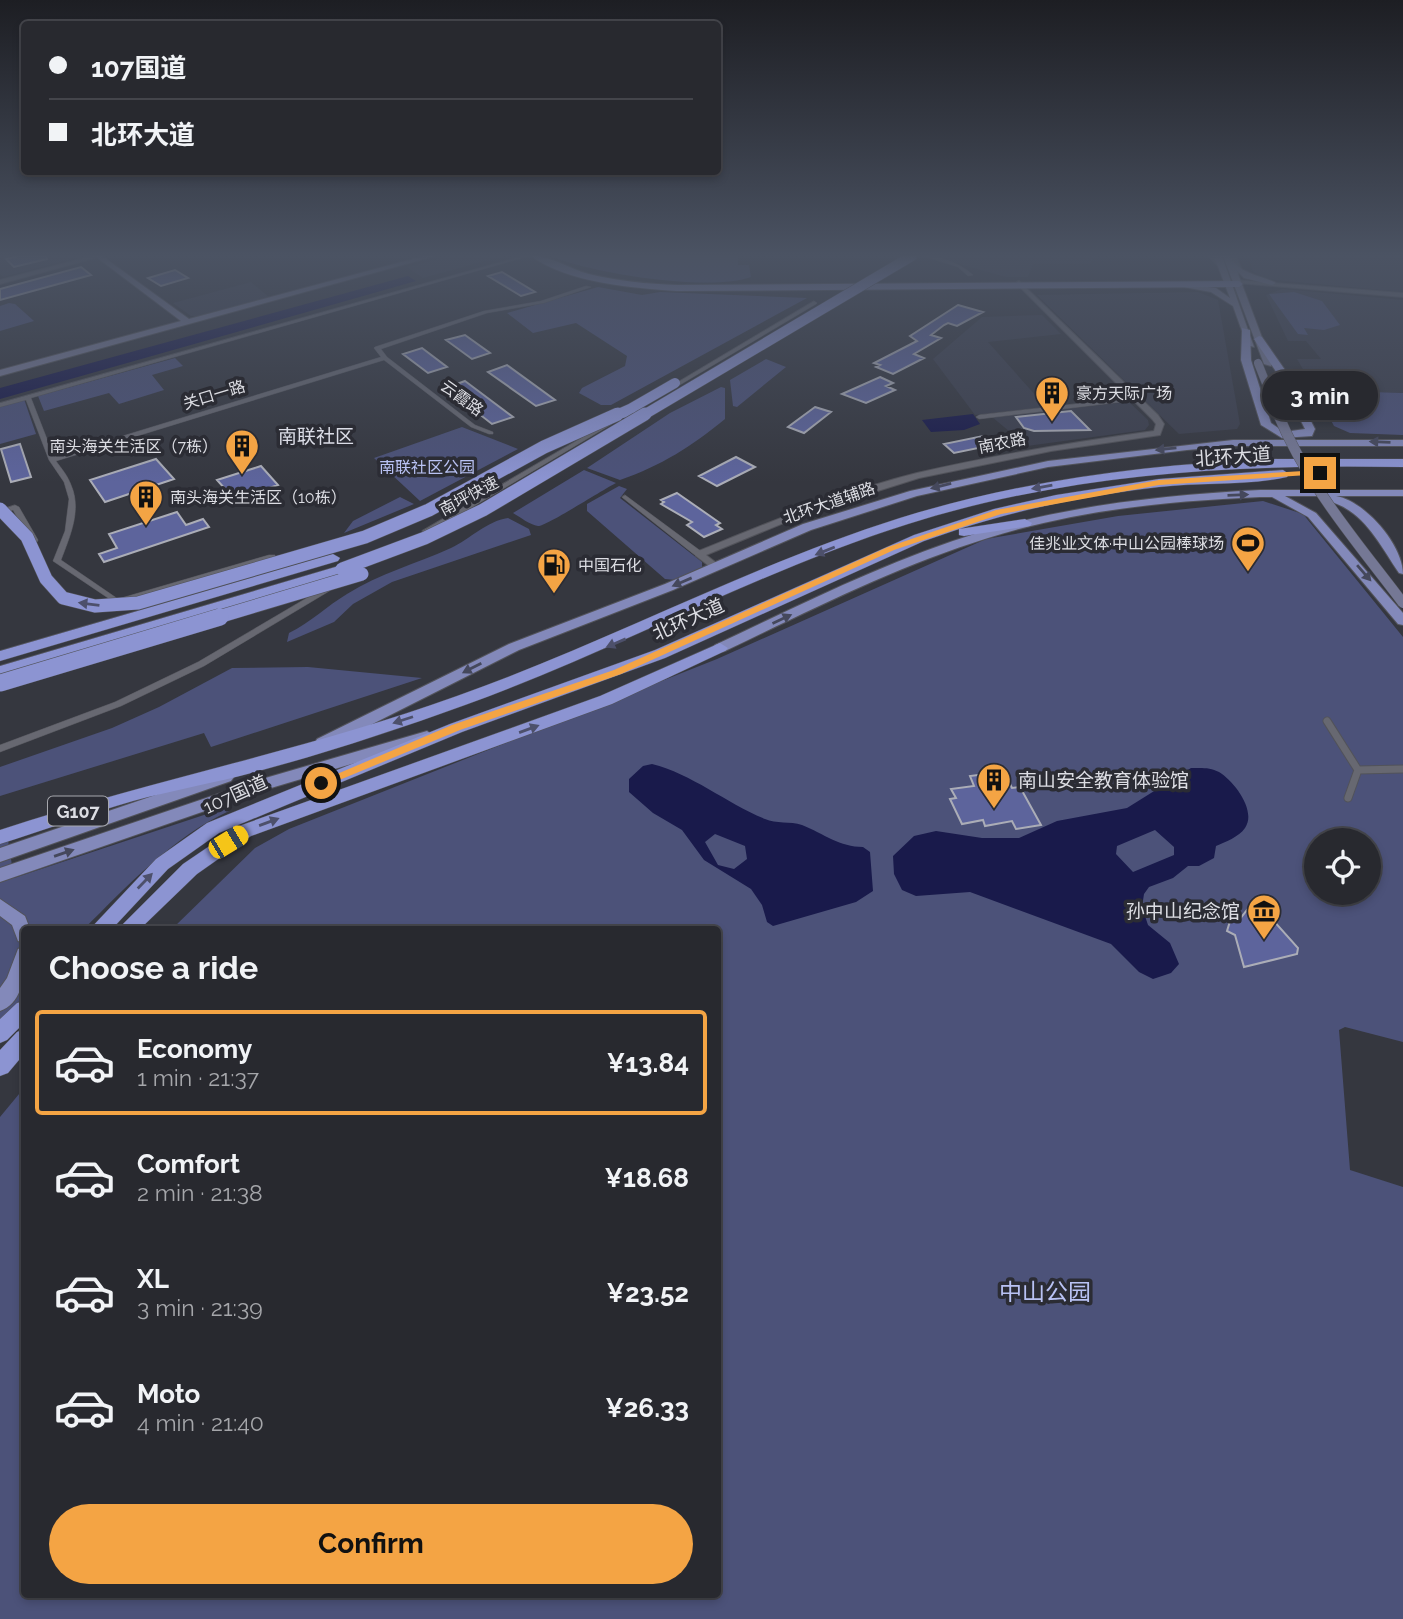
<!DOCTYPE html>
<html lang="en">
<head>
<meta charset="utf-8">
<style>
  :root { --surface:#28292f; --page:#303137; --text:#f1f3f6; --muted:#a5a6aa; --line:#44454b; --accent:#f4a444 }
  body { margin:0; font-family:Raleway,"Noto Sans SC",sans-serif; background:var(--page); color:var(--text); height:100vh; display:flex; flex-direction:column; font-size:26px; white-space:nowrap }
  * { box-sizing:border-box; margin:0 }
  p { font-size:23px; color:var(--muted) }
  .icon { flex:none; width:38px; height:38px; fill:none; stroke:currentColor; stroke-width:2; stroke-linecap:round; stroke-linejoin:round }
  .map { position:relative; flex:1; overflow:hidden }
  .side { position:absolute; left:21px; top:926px; width:700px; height:672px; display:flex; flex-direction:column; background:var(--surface); border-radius:7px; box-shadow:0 4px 10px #0003,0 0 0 2px var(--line) }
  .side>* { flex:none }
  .top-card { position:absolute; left:21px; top:21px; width:700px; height:154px; border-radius:7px; box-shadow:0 4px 10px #0003,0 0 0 2px var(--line); display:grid; align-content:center; height:154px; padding:0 28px; background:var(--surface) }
  .buttons { position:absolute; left:1304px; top:828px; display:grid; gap:14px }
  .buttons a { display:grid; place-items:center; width:77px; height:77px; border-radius:50%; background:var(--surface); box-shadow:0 4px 10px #0003,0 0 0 2px var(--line); font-size:35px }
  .end { position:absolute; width:32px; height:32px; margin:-16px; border:9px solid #f4a444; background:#111; box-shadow:0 0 0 4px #111 }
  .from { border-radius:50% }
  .bubble { position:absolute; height:49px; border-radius:24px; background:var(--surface); box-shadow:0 4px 10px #0003,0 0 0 2px var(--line); font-size:23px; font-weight:700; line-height:49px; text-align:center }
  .car { position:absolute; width:21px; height:42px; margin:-21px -10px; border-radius:9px; box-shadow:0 0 5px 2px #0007; background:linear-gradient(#f5c518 24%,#345 0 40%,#f5c518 0 76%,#345 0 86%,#f5c518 0) }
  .top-card b { display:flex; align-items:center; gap:24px; height:66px; font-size:26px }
  .top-card b+b { border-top:2px solid var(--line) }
  .top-card i { width:18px; height:18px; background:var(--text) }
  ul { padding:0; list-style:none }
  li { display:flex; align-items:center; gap:21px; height:105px; margin:0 14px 10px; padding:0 14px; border:4px solid transparent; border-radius:7px }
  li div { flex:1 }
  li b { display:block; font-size:26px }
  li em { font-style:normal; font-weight:700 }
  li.selected { border-color:var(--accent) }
  li>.icon { width:63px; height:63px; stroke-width:1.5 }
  h2 { padding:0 28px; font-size:32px; line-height:84px }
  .button { display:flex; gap:14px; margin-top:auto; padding:14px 28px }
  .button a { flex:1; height:80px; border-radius:42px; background:var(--accent); color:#111; font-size:28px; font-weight:700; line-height:80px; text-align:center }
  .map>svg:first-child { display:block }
</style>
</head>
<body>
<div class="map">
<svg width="1403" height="1619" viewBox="0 0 1403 1619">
  <rect width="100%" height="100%" fill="#35373f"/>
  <path fill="#3d404e" d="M0,256H83L3,277L0,274Z
    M448,256H503L423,278L407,267Z
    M930,256H1096L1090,264H1033L1028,277H1006Z
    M1248,256H1403V292L1266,279L1253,272Z
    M251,282L269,297L197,316H191L173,303Z
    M1282,289L1403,300V393L1315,390L1297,359H1321L1306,341H1288L1266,295Z
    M1198,292L1218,300L1240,424L1237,429L1179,434L1037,295Z
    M1042,315L1061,334L988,342L1046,407L975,415L933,359L982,317Z
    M1129,402L1148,420L1149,425L1145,430L1027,446L992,417Z"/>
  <path fill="#4c5279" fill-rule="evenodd" d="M552,256H738V265H749L751,277C712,292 591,274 552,256Z
    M598,287L642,295L660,292L807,298L611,405H601L579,393L582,388L625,366L627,356L576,323L533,333L507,313Z
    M1294,292L1322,301L1340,325L1324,330L1304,328L1308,335L1298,334L1269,294Z
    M9,303L15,304L34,321L0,331V306Z
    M175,358L183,366L152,375L164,390L119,404L109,393L44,411L38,396Z
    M766,359L786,367L737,407L733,406L730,380Z
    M721,387L725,388V419C692,446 661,466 620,480L587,468L670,413Z
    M1315,390L1403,393V435L1350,433L1334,426Z
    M24,399L36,434L0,444V406Z
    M462,427L518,449L420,501L374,458Z
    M584,470L616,483C604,489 545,527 538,526C530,525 520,517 513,513Z
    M619,486L627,489L620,498L702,562V567L675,580L665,579L587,511V504Z
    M400,497L414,504L344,533L353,521Z
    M1263,501L1303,514L1403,637V1042L1345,1027L1339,1030L1350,1170L1403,1187V1619H0V1117L24,1088V1594H718V929H172L255,848L289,829L717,659L986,539L1118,516ZM1316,840H1368V892H1316Z
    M508,518L529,529L531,535L392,582L353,604L334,622L287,642L289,633C311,622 327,606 347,594C380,573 416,564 451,548C470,539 487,521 508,518Z
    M308,667L422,678L211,747L204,733L0,796V767L112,728L159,707L232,668Z
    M228,807L229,811C173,837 127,886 84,929H24V997L0,1019V842L8,840L14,878Z"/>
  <path fill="#191a4b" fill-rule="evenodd" d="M408,276L416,281L0,399V388Z
    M973,414L980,424L964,430L931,432L922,420Z
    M652,764C692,774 726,803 765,819C776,824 790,821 802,825C824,834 840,847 863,847L870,852L873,891L856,902L773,926L767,922L762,905L751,889L704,860L682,830L653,813L629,792V779L643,766ZM715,834L745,846L747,859L734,869L718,865L705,842Z
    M1191,768C1201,768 1210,767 1219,772C1234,781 1257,811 1245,828C1239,837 1225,842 1216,846L1214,858L1199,866H1188L1173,878L1149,887L1144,894L1142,907L1148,925L1170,943L1179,964L1171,973L1153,979L1139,972L1111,944L970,892L916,896L902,890L894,874L893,856L914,836L936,831L982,838H1019L1057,821L1127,808ZM1155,830L1174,847V855L1133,872L1116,854L1117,846Z"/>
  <path fill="#5d649c" stroke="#abadb7" stroke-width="2" d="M19,256H46L47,259L14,267L6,259Z
    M81,267L91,275L0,300V289Z
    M175,270L188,278L161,286L148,278Z
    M502,272L535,292L521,296L488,276Z
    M958,305L983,312L957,326L948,323L944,325L931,335L941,338L914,354L924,358L893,374L876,367L880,365L874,363L917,341L910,336Z
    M465,335L490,353L472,359L446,340Z
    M422,348L447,367L428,373L403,354Z
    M507,365L555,400L536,406L488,372Z
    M880,377L893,383L886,386L895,390L866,403L842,394Z
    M465,381L513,417L492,424L446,388Z
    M815,407L831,412L804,433L788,427Z
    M1071,411L1090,430L1034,431L1024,428L1016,417Z
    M983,436L993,445L954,453L944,444Z
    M20,444L31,477L11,482L1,449Z
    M736,457L755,467L717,486L699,476Z
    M156,459L174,479L105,502L90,480Z
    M261,466L278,485L235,500L217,480Z
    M677,493L720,523L716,525L722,529L704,537L687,525L692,522L661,504L664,502L661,500Z
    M177,512L186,525L203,519L209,527L104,562L99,554L117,548L109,534Z
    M993,773L997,782L1008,780L1012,788L1020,787L1041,825L1016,829L1012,821L985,826L983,820L962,824L950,799L956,798L951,789L974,786L970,776Z
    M1263,909L1298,948L1297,954L1244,967L1235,935L1227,931L1231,918L1239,920L1247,910L1253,915Z"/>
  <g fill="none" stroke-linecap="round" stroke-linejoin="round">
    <g stroke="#52535a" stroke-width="9">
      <path id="pedestrian" d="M1327,721L1358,770L1348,798
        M1358,770L1403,769"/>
    </g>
    <g stroke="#52535a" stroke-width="1">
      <path id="minor" d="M522,256H529L31,398L54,457L381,357L374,348L375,347L484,311L541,301L586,286L591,287L544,303L487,313L381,349L387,357L475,425L493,432V434H489L471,427L384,360L56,461C61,468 68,476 71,485C82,510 70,536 61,560L118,599L269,555H275V559L117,604L53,561L65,531L69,499L64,482L49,460L26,400L0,407V403Z
        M923,256C940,256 960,263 973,275L968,276L958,267Z
        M814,301L817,303L816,304L673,389L668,388Z
        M1137,397L1139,398V400L979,419L976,417L979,415Z
        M607,423L612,424L429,533H423L422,531Z
        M625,495L702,552V556H696L623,498L622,497Z
        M15,505L19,507L38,540L37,542H31L13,510L0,515V510Z
        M329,585H335L336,587L204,666L121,706L0,752V745L115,702L198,662Z"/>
    </g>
    <g stroke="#52535a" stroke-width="2">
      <path id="tertiary" d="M92,256H102L0,284V280Z
        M1208,256H1214L1224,266V268H1220Z
        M1230,256H1236L1242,270L1237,276L1232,275L1236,270Z
        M1236,280L1403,293V297L1238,283L1235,281Z
        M1019,281L1158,415L1164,424L1160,435L1051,451L919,478L808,513L706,555L719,565V569H713L696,556V552C768,523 841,492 917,473C995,455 1074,442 1154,431L1156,424L1152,419L1017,284V282Z"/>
    </g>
    <g stroke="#52535a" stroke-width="2">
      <path id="secondary" d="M95,256H102L189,319L424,256H435L0,376V370L181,321Z
        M1214,256H1222L1254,347L1247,345L1233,306L1211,292L1178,286L1182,284L1216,288L1230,298Z
        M1223,256H1230C1238,274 1261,275 1276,283L1272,285L1244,278L1237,271L1272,364L1271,366L1264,364Z"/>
    </g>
    <g stroke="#52535a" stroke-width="2">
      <path id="primary" d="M531,256C550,255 570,269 589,274C618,281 647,284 677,285L1239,281L1243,284L1239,287L677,291C633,288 568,283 531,256Z
        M1242,328L1250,330L1251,360L1271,423L1284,432L1305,429L1275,370L1254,339L1259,336L1262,337L1285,370L1315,429L1312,436L1282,438L1261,425L1241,360Z
        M1233,440H1403V446H1233L1187,450L1048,467L917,496L811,530L673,590L519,650L327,747L322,748L315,743L317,739L509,644L665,584L803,524L910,491L1048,461Z
        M1260,490H1403V496H1336C1365,501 1403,545 1403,574L1399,573C1378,542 1363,509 1325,500V496H1285L1316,513L1403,613V625L1398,624L1308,517L1272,497H1260C1168,501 1077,510 988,538C897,566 811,610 725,651L720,652L713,648L715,645C802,604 889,560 981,532C1072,505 1165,495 1260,490Z
        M427,731L434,736L432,740L271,788L0,882V868L262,779Z
        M226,771L231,773L234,777L231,781L0,862V848Z
        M0,899L25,916L30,929H24V943L18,941L12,925L0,916Z
        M24,946C26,968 25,1002 0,1011V988L7,978L18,949Z"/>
    </g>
    <g stroke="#52535a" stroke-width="1">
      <path id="trunk" d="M1276,459H1403V467C1235,464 1069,473 908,524C756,572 615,651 465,705C396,730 326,753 255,772C215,783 173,790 133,801C88,814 44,830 0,844V830C151,780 307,750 457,696C607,643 748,566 900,518C1023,480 1148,464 1276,459Z
        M1283,470L1289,474L1287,477C1246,486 1201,482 1159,487C1091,495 1024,508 959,529L1025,519L1032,523L1030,526L964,536L959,535V529L924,541L665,658L462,732L219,833L168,869L112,929H90L156,859L207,823L450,724L655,650L914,535L994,509L1056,495L1159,479Z
        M333,554L340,558L338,561L0,661V651Z
        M342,565L347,566V572L0,676V666Z
        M720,643L728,648L725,651L612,704L251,836L197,874L140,929H118L183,864L239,826L600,696Z
        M24,1001V1023L7,1040L0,1043V1019L17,1003Z
        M24,1029V1054L8,1073L0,1076V1050L17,1032Z"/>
    </g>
    <use href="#pedestrian" stroke="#676871" stroke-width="7"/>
    <use href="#minor" fill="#676871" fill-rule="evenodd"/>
    <use href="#tertiary" fill="#676871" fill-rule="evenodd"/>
    <use href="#secondary" fill="#757895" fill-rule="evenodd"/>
    <use href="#primary" fill="#8389ba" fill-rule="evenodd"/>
    <use href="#trunk" fill="#8c94d2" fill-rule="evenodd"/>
    <g stroke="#52535a" stroke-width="9" stroke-linecap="butt">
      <path id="secondary-bridge-far1" d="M1258,363L1279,416"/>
    </g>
    <g stroke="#52535a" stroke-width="11" stroke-linecap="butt">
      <path id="secondary-bridge" d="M1278,414C1307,485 1357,542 1403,603"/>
    </g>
    <g stroke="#52535a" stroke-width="11" stroke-linecap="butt">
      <path id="trunk-bridge-far2" d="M623,413L675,383
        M614,416L632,408
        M642,416L912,256"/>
    </g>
    <g stroke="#52535a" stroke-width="14" stroke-linecap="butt">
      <path id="trunk-bridge-far1" d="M0,509L27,537L46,579L63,598L95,606L138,603L365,537L429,510L544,447L618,414
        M342,569L425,538L483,510L645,414
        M215,618L362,574"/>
    </g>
    <g stroke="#52535a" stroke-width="18" stroke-linecap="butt">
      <path id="trunk-bridge" d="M0,683L220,617"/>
    </g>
    <use href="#secondary-bridge-far1" stroke="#757895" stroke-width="8"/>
    <use href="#secondary-bridge" stroke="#757895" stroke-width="10"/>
    <use href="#trunk-bridge-far2" stroke="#8c94d2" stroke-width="10"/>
    <use href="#trunk-bridge-far1" stroke="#8c94d2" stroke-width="13"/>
    <use href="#trunk-bridge" stroke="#8c94d2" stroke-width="17"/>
  </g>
  <defs><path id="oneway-solid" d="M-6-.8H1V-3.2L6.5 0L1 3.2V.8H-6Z" transform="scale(1.75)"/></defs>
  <g fill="#45485c">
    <use href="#oneway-solid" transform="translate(1380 442) rotate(-178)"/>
    <use href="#oneway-solid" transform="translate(1166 449) rotate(174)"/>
    <use href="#oneway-solid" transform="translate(941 486) rotate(166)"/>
    <use href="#oneway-solid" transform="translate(1238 495) rotate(-2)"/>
    <use href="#oneway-solid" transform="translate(1364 573) rotate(49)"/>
    <use href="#oneway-solid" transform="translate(682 582) rotate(157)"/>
    <use href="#oneway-solid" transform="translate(782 619) rotate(-25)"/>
    <use href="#oneway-solid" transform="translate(472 668) rotate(153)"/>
    <use href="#oneway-solid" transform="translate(64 853) rotate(-19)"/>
  </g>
  <g fill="#4d506b">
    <use href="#oneway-solid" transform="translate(1042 487) rotate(170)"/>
    <use href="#oneway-solid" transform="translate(825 551) rotate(158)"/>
    <use href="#oneway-solid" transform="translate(89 604) rotate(-173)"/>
    <use href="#oneway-solid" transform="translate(616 643) rotate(157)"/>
    <use href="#oneway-solid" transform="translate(403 720) rotate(162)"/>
    <use href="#oneway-solid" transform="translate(529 729) rotate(-20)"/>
    <use href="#oneway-solid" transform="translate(269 822) rotate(-20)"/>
    <use href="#oneway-solid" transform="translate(145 881) rotate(-46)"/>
  </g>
  <linearGradient id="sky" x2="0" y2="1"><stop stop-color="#1d1e23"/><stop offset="0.53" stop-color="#4b5363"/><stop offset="1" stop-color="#4b5363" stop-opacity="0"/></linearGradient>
  <rect width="1403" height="482" fill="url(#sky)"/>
  <path fill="#f4a444" d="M1320,470L1323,474L1159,485L1001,514L894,550L621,674L460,730L325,786L316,783L452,725L614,670L888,547L996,510L1159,480Z"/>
  <defs>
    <g id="building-pin" transform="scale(1.75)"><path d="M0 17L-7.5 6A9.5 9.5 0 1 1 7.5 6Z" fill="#f4a444" stroke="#2b2c34"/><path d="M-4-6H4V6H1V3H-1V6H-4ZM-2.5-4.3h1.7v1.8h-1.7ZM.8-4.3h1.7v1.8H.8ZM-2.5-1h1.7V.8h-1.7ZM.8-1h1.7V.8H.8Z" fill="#111"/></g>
    <g id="stadium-pin" transform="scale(1.75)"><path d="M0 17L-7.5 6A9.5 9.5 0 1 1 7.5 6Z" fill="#f4a444" stroke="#2b2c34"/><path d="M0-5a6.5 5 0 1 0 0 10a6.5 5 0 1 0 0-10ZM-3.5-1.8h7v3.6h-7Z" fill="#111"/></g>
    <g id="fuel-pin" transform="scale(1.75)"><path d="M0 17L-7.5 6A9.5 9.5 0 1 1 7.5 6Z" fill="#f4a444" stroke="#2b2c34"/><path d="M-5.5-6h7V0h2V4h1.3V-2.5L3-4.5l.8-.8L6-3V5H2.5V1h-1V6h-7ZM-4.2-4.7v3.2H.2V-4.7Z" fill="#111"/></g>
    <g id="museum-pin" transform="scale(1.75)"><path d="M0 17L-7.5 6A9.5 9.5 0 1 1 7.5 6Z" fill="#f4a444" stroke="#2b2c34"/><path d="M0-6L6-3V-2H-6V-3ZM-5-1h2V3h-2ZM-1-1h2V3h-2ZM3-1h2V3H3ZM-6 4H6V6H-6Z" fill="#111"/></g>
  </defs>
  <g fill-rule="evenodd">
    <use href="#building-pin" x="1052" y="393"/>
    <use href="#building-pin" x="242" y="446"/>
    <use href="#building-pin" x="146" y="497"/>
    <use href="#stadium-pin" x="1248" y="543"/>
    <use href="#fuel-pin" x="554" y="565"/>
    <use href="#building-pin" x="994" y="780"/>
    <use href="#museum-pin" x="1264" y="911"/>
  </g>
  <g text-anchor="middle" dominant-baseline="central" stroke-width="7" stroke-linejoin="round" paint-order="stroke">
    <g font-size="16" fill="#dcdde3" stroke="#2b2c34" text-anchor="start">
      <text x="1076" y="393">豪方天际广场</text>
      <text x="218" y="446" text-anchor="end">南头海关生活区（7栋）</text>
      <text x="170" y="497">南头海关生活区（10栋）</text>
      <text x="1224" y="543" text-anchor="end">佳兆业文体·中山公园棒球场</text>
      <text x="578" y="565">中国石化</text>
    </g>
    <g font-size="16" fill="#dcdde3" stroke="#2b2c34">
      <text transform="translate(214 395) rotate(-17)">关口一路</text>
      <text transform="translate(462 398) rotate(36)">云霞路</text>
      <text transform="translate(1002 443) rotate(-11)">南农路</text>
      <text transform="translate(469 496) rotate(-28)">南坪快速</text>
      <text transform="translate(829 503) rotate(-19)">北环大道辅路</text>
    </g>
    <g font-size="16" fill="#b9c2f4" stroke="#2b2c34">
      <text x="427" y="467">南联社区公园</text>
    </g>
    <rect fill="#2b2c34" stroke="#a7a8ae" stroke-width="2" x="48" y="796.5" width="60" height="29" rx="5"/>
    <g font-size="18" font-weight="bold" fill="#dcdde3">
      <text x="78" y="811">G107</text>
    </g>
    <g font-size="19" fill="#dadce6" stroke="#2b2c34">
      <text x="316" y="436">南联社区</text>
    </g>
    <g font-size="19" fill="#dcdde3" stroke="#2b2c34">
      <text transform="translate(1233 456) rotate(-4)">北环大道</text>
      <text transform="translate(688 619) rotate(-24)">北环大道</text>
      <text transform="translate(235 794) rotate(-24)">107国道</text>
    </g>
    <g font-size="19" fill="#dcdde3" stroke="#2b2c34" text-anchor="start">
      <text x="1018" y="780">南山安全教育体验馆</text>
      <text x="1240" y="911" text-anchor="end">孙中山纪念馆</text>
    </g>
    <g font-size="23" fill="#b9c2f4" stroke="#2b2c34">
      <text x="1045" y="1291">中山公园</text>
    </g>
  </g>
</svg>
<div class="buttons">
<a><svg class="icon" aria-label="locate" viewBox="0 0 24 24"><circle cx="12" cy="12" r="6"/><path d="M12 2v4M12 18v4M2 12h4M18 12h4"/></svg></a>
</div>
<i class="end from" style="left:321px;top:783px"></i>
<i class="end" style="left:1320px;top:473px"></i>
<div class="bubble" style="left:1262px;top:371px;width:116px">3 min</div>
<i class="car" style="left:228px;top:842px;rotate:59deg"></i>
<div class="top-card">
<b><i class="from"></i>107国道</b>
<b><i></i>北环大道</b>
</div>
<section class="side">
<h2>Choose a ride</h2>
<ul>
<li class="selected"><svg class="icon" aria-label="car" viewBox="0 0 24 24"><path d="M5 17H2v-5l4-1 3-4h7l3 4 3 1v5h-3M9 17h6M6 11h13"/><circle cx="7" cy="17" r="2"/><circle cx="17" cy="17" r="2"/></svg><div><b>Economy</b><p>1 min · 21:37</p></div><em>¥13.84</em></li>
<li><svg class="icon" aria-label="car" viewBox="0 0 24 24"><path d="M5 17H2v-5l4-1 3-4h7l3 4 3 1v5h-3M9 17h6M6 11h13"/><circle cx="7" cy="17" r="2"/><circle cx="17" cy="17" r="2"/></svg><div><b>Comfort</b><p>2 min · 21:38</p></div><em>¥18.68</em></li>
<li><svg class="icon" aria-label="car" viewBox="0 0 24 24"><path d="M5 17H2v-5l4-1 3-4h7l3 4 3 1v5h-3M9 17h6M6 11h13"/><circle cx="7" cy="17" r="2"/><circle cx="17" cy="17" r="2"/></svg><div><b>XL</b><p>3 min · 21:39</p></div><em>¥23.52</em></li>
<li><svg class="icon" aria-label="car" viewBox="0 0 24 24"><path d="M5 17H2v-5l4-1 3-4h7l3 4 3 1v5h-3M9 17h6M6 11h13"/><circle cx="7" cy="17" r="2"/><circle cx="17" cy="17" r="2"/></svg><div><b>Moto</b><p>4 min · 21:40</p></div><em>¥26.33</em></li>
</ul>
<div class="button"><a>Confirm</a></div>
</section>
</div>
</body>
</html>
